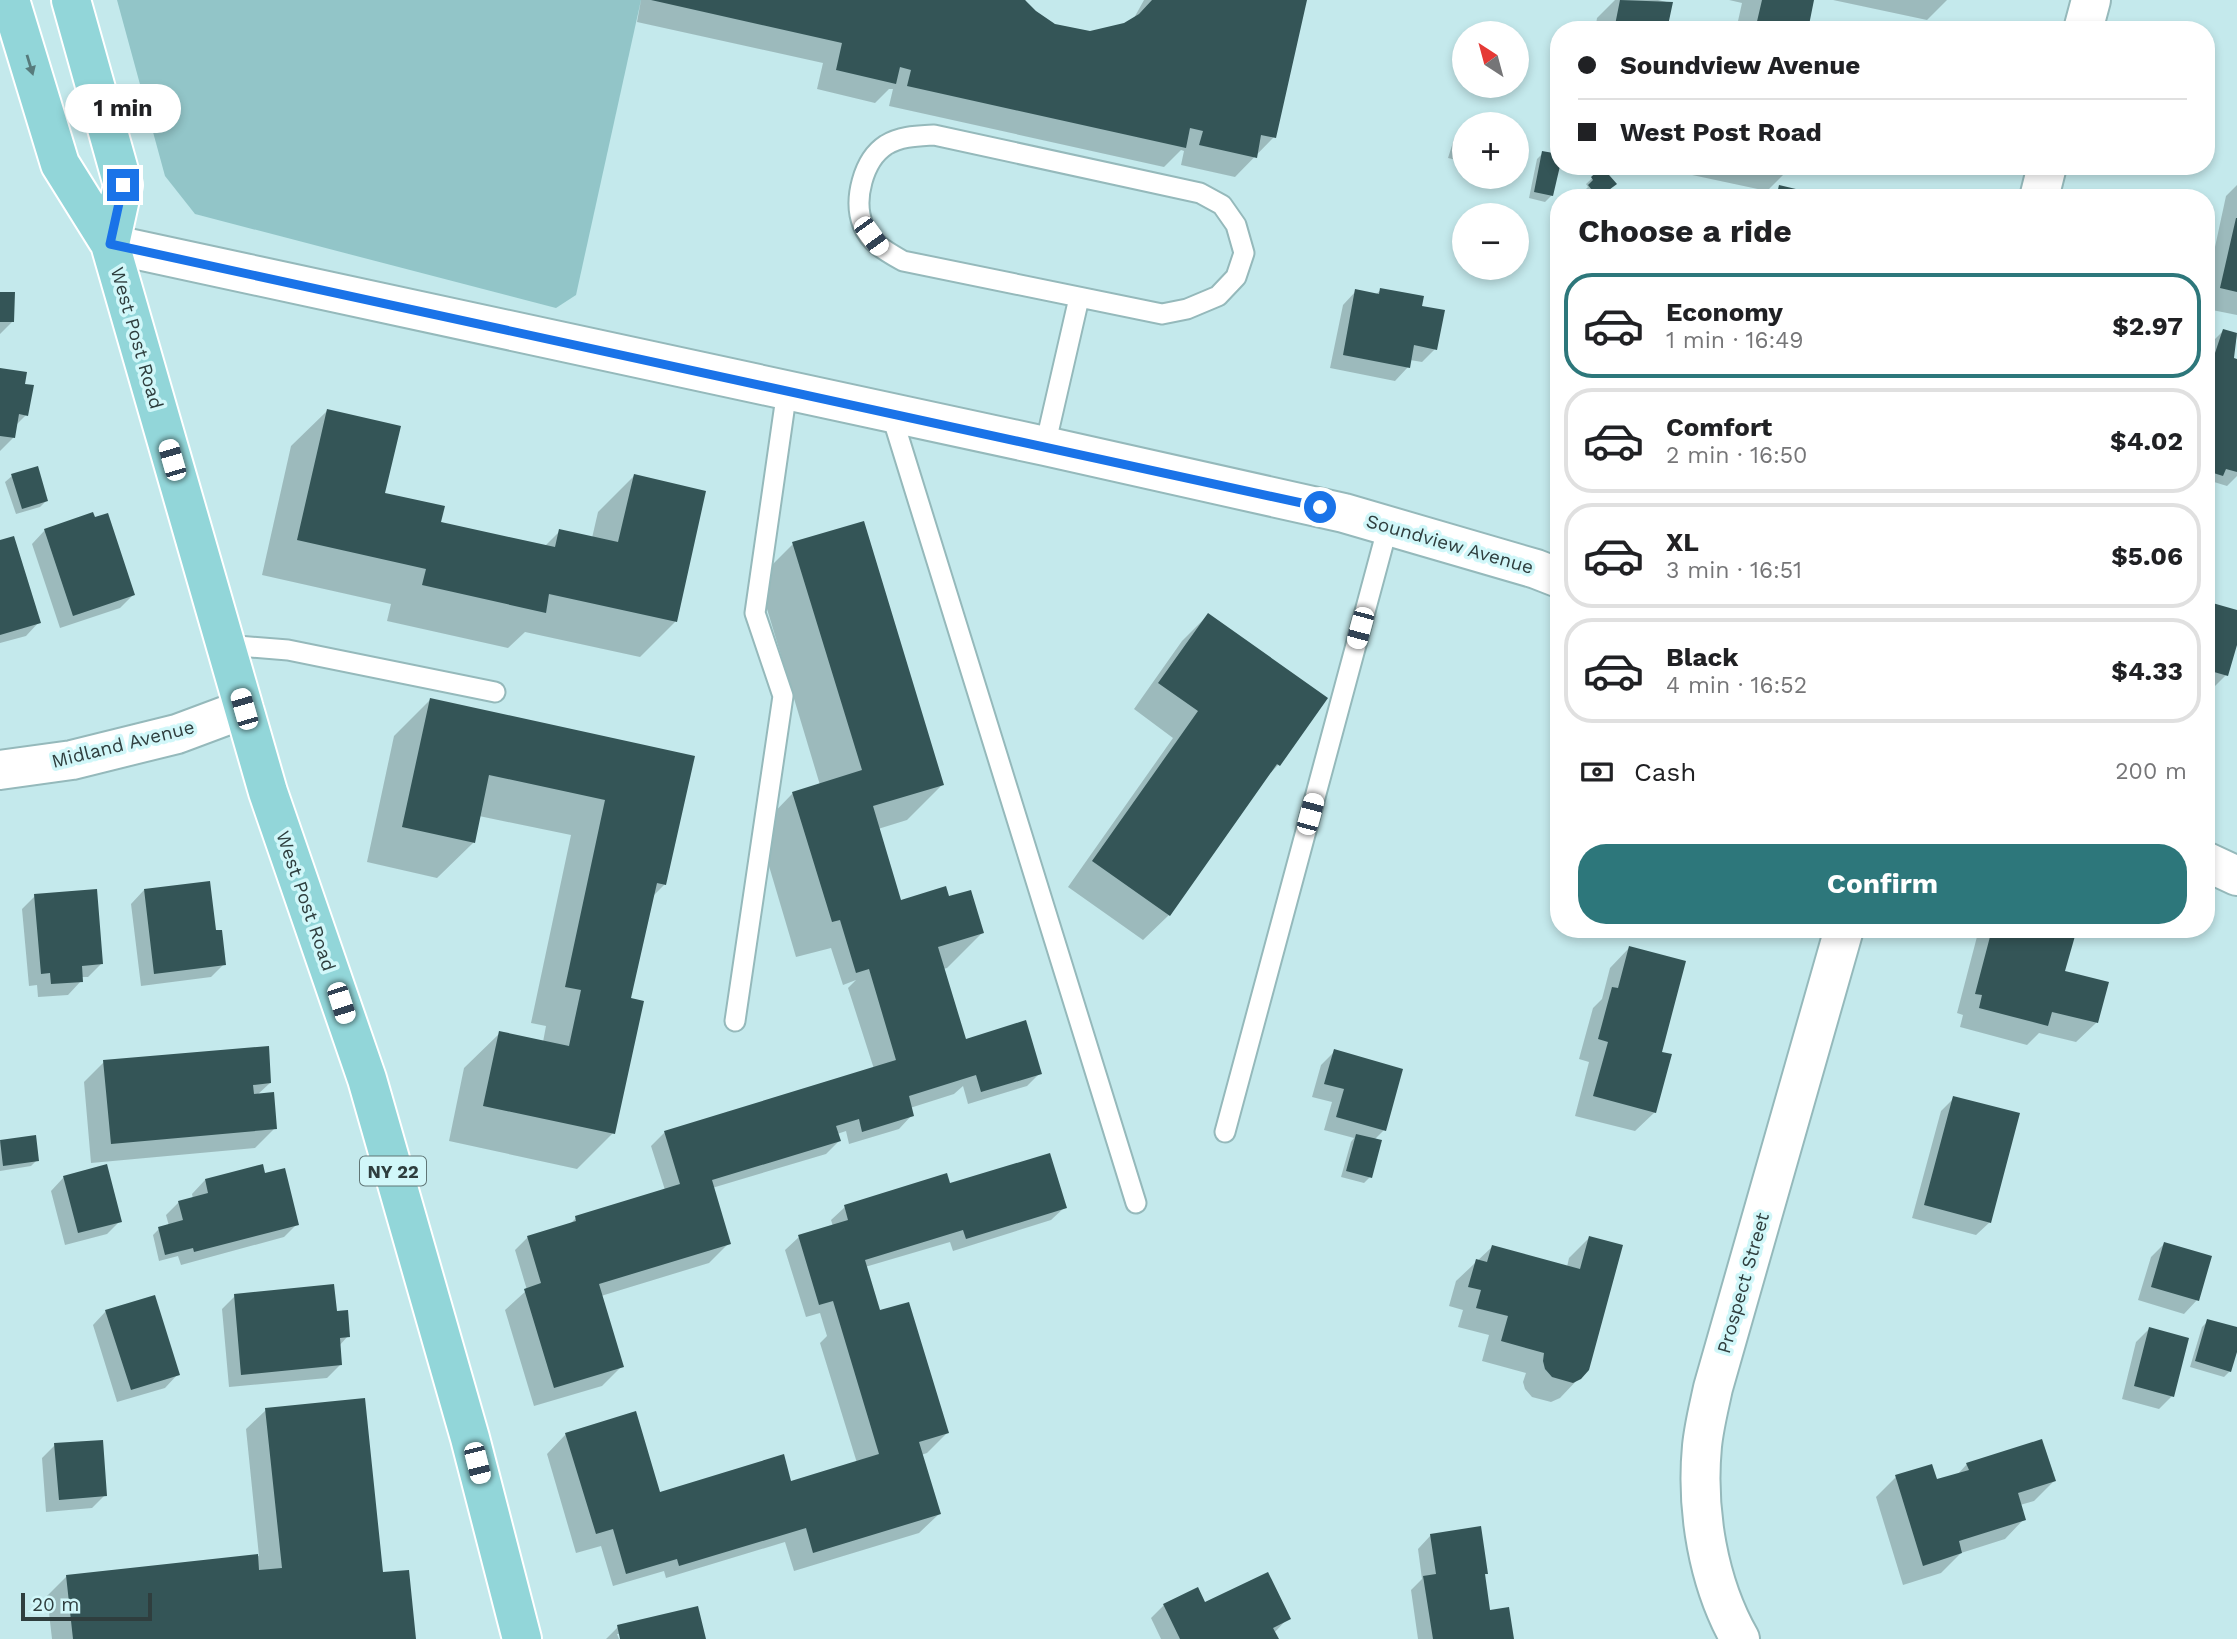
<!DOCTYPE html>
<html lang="en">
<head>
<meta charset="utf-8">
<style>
  :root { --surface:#fff; --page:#f6f6f6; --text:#202124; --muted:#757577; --line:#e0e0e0; --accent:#2d777b }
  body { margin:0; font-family:"Work Sans",sans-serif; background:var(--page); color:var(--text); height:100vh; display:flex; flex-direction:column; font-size:26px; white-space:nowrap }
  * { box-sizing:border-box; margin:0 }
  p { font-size:23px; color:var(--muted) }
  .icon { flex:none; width:38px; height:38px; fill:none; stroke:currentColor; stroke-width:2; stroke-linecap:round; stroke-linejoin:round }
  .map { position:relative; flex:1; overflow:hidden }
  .panel { position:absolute; left:1550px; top:189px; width:665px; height:749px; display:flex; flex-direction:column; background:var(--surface); border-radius:28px; box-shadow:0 4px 10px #0003 }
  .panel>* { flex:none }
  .guide { position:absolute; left:1550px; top:21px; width:665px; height:154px; border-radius:28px; box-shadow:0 4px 10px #0003; display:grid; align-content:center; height:154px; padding:0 28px; background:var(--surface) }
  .needle { width:46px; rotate:324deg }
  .buttons { position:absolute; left:1452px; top:21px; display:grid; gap:14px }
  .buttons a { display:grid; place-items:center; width:77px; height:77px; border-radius:50%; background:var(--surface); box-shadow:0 4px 10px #0003; font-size:35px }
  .scale { position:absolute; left:21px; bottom:18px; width:131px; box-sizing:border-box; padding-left:7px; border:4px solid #2f3e3e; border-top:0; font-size:19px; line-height:24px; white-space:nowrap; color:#2f3e3e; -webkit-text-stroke:5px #d1f7f9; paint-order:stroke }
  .end { position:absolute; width:32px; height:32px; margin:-16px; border:9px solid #1a73e8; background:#fff; box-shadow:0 0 0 4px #fff }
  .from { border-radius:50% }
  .bubble { position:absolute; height:49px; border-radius:24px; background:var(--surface); box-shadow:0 4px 10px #0003; font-size:23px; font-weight:700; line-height:49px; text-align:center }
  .car { position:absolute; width:21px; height:42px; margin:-21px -10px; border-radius:9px; box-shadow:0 0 5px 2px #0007; background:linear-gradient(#fff 24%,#345 0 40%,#fff 0 76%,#345 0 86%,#fff 0) }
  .guide b { display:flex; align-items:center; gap:24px; height:66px; font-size:26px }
  .guide b+b { border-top:2px solid var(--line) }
  .guide i { width:18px; height:18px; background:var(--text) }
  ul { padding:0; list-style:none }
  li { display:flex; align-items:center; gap:21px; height:105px; margin:0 14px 10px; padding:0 14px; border:4px solid var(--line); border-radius:28px }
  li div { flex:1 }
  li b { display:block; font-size:26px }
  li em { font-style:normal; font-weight:700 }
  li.selected { border-color:var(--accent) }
  li>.icon { width:63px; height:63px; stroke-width:1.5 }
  h2 { padding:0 28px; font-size:32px; line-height:84px }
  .pay { display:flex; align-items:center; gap:18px; height:77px; padding:0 28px; font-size:26px }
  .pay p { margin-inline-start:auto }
  .button { display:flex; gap:14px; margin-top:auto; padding:14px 28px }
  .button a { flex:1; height:80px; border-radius:28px; background:var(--accent); color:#fff; font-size:28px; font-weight:700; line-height:80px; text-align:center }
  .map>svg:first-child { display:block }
</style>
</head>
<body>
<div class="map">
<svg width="2237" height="1639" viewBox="0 0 2237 1639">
  <rect width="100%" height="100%" fill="#c4e9ec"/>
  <path fill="#92c5c8" d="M117,0H641L576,295L556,308L195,214L165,176Z"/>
  <path fill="#0003" d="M641,0H1025L1034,13L1054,26L1090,33L1125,24L1134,18L1144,0H1305L1274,137L1235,177L1181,165L1184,151L1181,150L1164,167L889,106L893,89H889L875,103L817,89L823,63L637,22Z
    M1615,0H1658L1671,3L1666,30H1595L1597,18Z
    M1729,0H1812L1806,30H1736L1742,3Z
    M1833,0H1947L1927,20Z
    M1460,133L1465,134V162L1448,158L1454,139Z
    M1543,153L1559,156L1552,195L1545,202L1529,198L1537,159Z
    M1650,166H1792L1767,191Z
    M1602,169L1614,184L1599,198H1587L1583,192L1588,187L1586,184Z
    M2237,185V315L2207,309V284L2226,196Z
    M1780,187L1814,198H1772Z
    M0,277V294L12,322L0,334Z
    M1381,290L1420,307L1435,349L1422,362L1410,360L1408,367L1395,381L1330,368L1343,305L1356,291L1375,295Z
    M2223,331L2237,335L2232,360L2237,361V476L2227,486L2214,482L2208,488L2207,353L2210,344Z
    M0,370L23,385L26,415L15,426L13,438L0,451Z
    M327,411L383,494L439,524L544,547L560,531L592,538L598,512L634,476L675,622L640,657L525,632L508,648L387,621L391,604L262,575L291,446Z
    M12,476L46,501L40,507L16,514L5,482Z
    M45,530L133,595L120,608L60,628L32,544Z
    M0,542L39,622L26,636L0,643Z
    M793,544L942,785L907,820L878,829L900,902L948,898L982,933L947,968L943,969L964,1043L1040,1073L1027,1086L968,1104L963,1086L954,1094L910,1108L912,1115L899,1129L849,1144L846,1131L837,1134L839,1141L826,1154L712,1188L729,1243L709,1263L601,1296L622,1366L602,1386L534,1406L505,1310L527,1290L515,1250L528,1237L569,1225L576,1218L665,1190L651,1146L665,1132L874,1069L848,988L856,980L843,985L831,948L796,957L758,829L793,793L820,785L758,579Z
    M2207,584L2212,585L2207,603L2237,612V640L2226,675L2213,688L2207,686Z
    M1208,615L1326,698L1278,765L1263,781L1169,915L1143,940L1068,887L1173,738L1134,709L1182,641Z
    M430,700L692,757L665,884L652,897L629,999L613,1133L577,1169L449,1141L464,1068L500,1033L543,1042L546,1026L531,1023L571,835L479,816L473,843L437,878L367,862L394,736Z
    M144,890L214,932L224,964L211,977L141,986L131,904Z
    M35,896L101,964L88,977H81V981L68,995L38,997L37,985L29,986L22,909Z
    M1979,929H2075L2063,972L2106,983L2096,1023L2076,1042L2039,1033L2027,1045L1960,1027L1963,1015L1957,1013Z
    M1629,948L1660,1053L1655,1112L1635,1131L1575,1116L1589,1062L1579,1059L1593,1008L1602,999L1610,968Z
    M1335,1051L1384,1130L1374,1140L1370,1177L1364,1183L1341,1177L1351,1142L1354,1138L1324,1130L1332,1102L1312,1097L1321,1065Z
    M104,1062L270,1083L257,1095L275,1128L255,1148L91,1163L84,1082Z
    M1954,1098L1990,1222L1976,1235L1912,1218L1941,1111Z
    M34,1137L37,1160L31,1166L0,1171V1142Z
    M264,1175L297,1224L284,1237L181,1265L178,1256L159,1261L153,1235L159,1229L169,1226L166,1215L179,1202L193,1199L192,1194L205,1180Z
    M64,1177L120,1221L107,1234L65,1245L51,1191Z
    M949,1185L1065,1207L1051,1220L953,1251L950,1242L865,1267L879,1312L947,1433L927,1453L921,1455L939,1514L919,1533L794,1571L785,1542L666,1578L664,1571L613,1586L601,1546L576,1553L547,1454L566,1434L658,1494L791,1483L857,1463L820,1343L827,1336L820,1313L806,1317L785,1250L799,1237L833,1226L831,1220L845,1207Z
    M1589,1238L1580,1377L1560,1398L1551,1402L1532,1397L1525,1389L1523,1382L1526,1373L1482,1361L1489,1335L1458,1327L1463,1310L1449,1306L1456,1281L1492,1247L1567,1267L1569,1258Z
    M2164,1244L2197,1300L2184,1314L2138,1300L2151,1257Z
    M235,1296L348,1336L339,1346L340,1365L327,1378L229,1387L222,1309Z
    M106,1311L178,1374L165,1388L117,1402L93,1325Z
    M2208,1321L2237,1329V1346L2230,1371L2224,1377L2190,1367L2202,1327Z
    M2149,1329L2172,1396L2159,1409L2122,1399L2136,1342Z
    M266,1410L380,1578L415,1639H52L47,1596L67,1576L259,1556L246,1429Z
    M55,1445L105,1495L92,1508L46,1512L42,1458Z
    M1967,1464L2054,1481L2034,1501L2020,1505L2024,1519L2005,1539L1961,1553L1941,1573L1903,1585L1876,1497L1896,1477L1936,1482L1957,1475Z
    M1431,1535L1487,1573L1483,1576L1489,1612L1512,1639H1418L1411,1590L1422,1579L1418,1549Z
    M1205,1604L1288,1618L1274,1633L1277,1639H1161L1151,1618L1164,1605Z
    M618,1627L704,1639H622L621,1634H617L619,1639H606Z"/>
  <path fill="#345557" d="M651,0H1025L1036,11L1055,24L1090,31L1124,23L1139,14L1152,0H1307L1276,138L1261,135L1257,158L1199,145L1203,131L1190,128L1186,148L907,86L911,70L900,67L896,84L836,70L842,43Z
    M1620,0L1673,2L1667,30H1614Z
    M1762,0H1814L1808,30H1755Z
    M1459,131L1465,132V155L1454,152Z
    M1542,151L1559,154L1560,166L1553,196L1534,192Z
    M1602,167L1617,184L1598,198L1588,185L1593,180L1591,177Z
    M1779,185L1817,194L1816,198H1776Z
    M2236,218H2237V292L2220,288Z
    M1380,288L1424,296L1422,306L1445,310L1437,350L1414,345L1410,368L1343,355L1355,289L1379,294Z
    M0,292H15L14,322H0Z
    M2223,329L2237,333L2234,358L2237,359V472L2226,469L2223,476L2207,471V350L2215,353Z
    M0,368L27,372L25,384L34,385L28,416L19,414L15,438L0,436Z
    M327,409L401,426L385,493L445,506L441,522L555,547L559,529L618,542L634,474L706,491L677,622L549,594L546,613L422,585L426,569L297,540Z
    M38,466L48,501L22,509L11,474Z
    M93,512L95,517L108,513L135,595L73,616L44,529Z
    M864,521L944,785L873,806L901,900L946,886L949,896L971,890L984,933L938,947L966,1039L1026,1020L1042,1074L981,1092L976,1075L909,1096L914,1116L862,1132L859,1119L836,1126L841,1141L712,1180L731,1244L599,1284L624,1367L554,1388L524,1289L541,1283L527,1236L576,1221L575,1216L680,1184L664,1131L896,1060L869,969L856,973L840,920L832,922L792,792L862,770L792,542Z
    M14,536L41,623L0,635V540Z
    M2207,582L2214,584L2209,602L2237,610V645L2228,676L2207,670Z
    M1208,613L1328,698L1280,766L1277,764L1170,916L1092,861L1198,711L1158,683Z
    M430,698L695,756L666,885L657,883L631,998L644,1001L615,1134L483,1106L499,1031L569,1046L581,990L565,987L605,800L489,775L475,843L402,827Z
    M210,881L216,930H222L226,965L154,974L144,889Z
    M97,889L103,964L82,966L83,982L51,984L50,973L41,974L34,894Z
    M1992,929H2077L2065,971L2109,982L2098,1023L2052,1012L2048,1026L1979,1008L1982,995L1975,994Z
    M1629,946L1686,961L1662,1052L1672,1054L1656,1113L1593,1096L1608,1042L1598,1039L1612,987L1618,988Z
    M269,1046L271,1083L253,1085L254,1094L274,1092L277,1129L111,1144L103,1060Z
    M1334,1049L1403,1069L1386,1131L1336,1117L1344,1089L1324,1084Z
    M1953,1096L2020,1113L1991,1223L1924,1205Z
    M1356,1134L1382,1140L1372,1178L1346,1171Z
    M36,1135L39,1161L3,1166L0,1140Z
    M1050,1153L1067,1208L966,1239L963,1230L865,1260L880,1310L909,1302L949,1433L919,1442L941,1514L813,1553L806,1528L679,1566L677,1559L626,1574L613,1529L596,1534L565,1433L636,1411L660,1492L784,1454L791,1481L879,1454L833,1301L819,1305L798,1235L848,1220L844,1205L947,1173L950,1183Z
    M107,1164L122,1222L78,1233L63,1176Z
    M263,1164L265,1173L285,1168L299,1225L194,1252L193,1248L165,1255L158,1227L183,1220L178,1201L208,1193L205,1179Z
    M1589,1236L1623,1245L1589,1370L1581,1379L1573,1383L1552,1377L1545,1369L1543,1361L1544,1353L1501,1341L1508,1316L1476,1308L1481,1290L1468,1287L1476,1259L1487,1262L1492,1245L1580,1269Z
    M2164,1242L2212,1256L2199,1301L2151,1287Z
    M334,1284L337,1311L348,1310L350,1337L340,1338L342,1365L241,1375L234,1294Z
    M155,1295L180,1375L131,1390L105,1310Z
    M2207,1319L2237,1327V1352L2231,1372L2195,1361Z
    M2149,1327L2189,1338L2174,1397L2134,1386Z
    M365,1398L383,1572L409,1570L416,1639H73L66,1575L258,1554L259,1570L282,1568L265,1408Z
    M2042,1439L2056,1481L2018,1493L2026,1520L1959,1541L1962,1553L1923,1566L1895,1475L1932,1464L1937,1479L1969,1470L1966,1463Z
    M103,1440L107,1496L59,1500L54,1443Z
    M1481,1526L1488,1574H1485L1490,1610L1509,1607L1514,1639H1433L1423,1576L1436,1574L1430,1534Z
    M1268,1572L1291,1619L1273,1628L1279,1639H1180L1163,1604L1198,1587L1205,1602Z
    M698,1606L706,1639H620L617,1625Z"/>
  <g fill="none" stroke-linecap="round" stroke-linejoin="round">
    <g stroke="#95b9bb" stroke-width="23">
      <path id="lane" d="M934,135L1200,193L1222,205L1236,225L1244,253L1236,277L1218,296L1187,309L1162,314L903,261C887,252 870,243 863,225C853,200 863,160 886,145C901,136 918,136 934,135Z
        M891,413L1136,1203
        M1045,446L1079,298
        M226,645L288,650L495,692
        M735,1021L783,696L755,613L787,390
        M1225,1132L1388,526"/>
    </g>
    <g stroke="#95b9bb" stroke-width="42">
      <path id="street" d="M2083,30L2091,0
        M2039,198L2047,166
        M1740,1639C1708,1583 1696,1510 1702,1446C1704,1426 1709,1407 1713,1388L1844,929"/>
    </g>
    <g stroke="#95b9bb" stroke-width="42">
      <path id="secondary" d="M110,244L1045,446L1344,513L1536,569L1559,578
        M0,770L72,760L177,734L244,709
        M2207,862L2237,876"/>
    </g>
    <g stroke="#fff" stroke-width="42">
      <path id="primary" d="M10,0L60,164L110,244L268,792L367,1079L470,1438L522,1639
        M71,0L123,185L110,244"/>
    </g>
    <use href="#lane" stroke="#fff" stroke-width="19"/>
    <use href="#street" stroke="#fff" stroke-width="38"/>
    <use href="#secondary" stroke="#fff" stroke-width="38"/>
    <use href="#primary" stroke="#92d6d9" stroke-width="38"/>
  </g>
  <defs><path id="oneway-solid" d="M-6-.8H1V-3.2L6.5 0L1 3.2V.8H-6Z" transform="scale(1.75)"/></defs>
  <use fill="#577b7c" href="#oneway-solid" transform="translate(30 65) rotate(73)"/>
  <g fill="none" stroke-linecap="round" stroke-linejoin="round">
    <path stroke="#1a73e8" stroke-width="9" d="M123,185L110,244L1320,507"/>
  </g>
  <g text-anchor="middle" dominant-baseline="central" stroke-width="7" stroke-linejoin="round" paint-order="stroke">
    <rect fill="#d1f7f9" stroke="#607676" stroke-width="2" x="360" y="1156.5" width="66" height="29" rx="5"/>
    <g font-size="18" font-weight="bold" fill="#2f3e3e">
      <text x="393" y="1171">NY 22</text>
    </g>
    <g font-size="19" fill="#2f3e3e" stroke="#d1f7f9">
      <text transform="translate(137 338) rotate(74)">West Post Road</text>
      <text transform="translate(1450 544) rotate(16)">Soundview Avenue</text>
      <text transform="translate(123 744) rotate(-14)">Midland Avenue</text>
      <text transform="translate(306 901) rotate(71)">West Post Road</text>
      <text transform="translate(1743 1283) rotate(-74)">Prospect Street</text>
    </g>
  </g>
</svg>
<div class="buttons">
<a><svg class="needle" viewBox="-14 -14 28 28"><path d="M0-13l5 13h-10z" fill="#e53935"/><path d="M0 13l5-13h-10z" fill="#757577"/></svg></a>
<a>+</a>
<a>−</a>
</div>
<div class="scale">20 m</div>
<i class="end from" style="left:1320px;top:507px"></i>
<i class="end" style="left:123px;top:185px"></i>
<div class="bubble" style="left:65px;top:84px;width:116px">1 min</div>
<i class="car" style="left:871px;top:236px;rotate:144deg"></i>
<i class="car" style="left:172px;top:460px;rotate:344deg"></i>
<i class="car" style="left:1360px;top:628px;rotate:195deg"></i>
<i class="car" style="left:244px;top:709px;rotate:344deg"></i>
<i class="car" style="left:1310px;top:814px;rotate:15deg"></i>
<i class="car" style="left:341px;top:1003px;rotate:162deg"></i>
<i class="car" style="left:477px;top:1463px;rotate:166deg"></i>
<div class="guide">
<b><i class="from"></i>Soundview Avenue</b>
<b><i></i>West Post Road</b>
</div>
<section class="panel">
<h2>Choose a ride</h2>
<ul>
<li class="selected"><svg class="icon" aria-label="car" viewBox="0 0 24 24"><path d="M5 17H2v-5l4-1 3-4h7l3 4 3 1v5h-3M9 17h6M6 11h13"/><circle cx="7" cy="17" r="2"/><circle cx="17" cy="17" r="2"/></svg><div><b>Economy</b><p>1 min · 16:49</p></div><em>$2.97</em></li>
<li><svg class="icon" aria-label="car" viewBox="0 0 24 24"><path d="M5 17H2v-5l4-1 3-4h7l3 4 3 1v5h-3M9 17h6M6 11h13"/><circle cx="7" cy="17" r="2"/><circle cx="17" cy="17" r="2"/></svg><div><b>Comfort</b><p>2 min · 16:50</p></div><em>$4.02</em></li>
<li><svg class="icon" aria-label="car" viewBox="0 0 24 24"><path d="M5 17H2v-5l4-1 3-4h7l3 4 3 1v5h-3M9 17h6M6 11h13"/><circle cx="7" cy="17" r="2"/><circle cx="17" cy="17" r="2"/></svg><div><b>XL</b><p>3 min · 16:51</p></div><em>$5.06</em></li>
<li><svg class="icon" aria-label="car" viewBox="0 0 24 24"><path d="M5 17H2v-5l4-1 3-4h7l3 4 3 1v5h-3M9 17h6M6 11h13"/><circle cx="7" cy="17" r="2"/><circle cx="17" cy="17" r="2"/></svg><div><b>Black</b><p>4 min · 16:52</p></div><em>$4.33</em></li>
</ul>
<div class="pay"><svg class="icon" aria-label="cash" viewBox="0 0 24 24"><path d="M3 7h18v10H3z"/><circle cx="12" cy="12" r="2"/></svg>Cash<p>200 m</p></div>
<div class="button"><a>Confirm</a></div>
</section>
</div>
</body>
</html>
